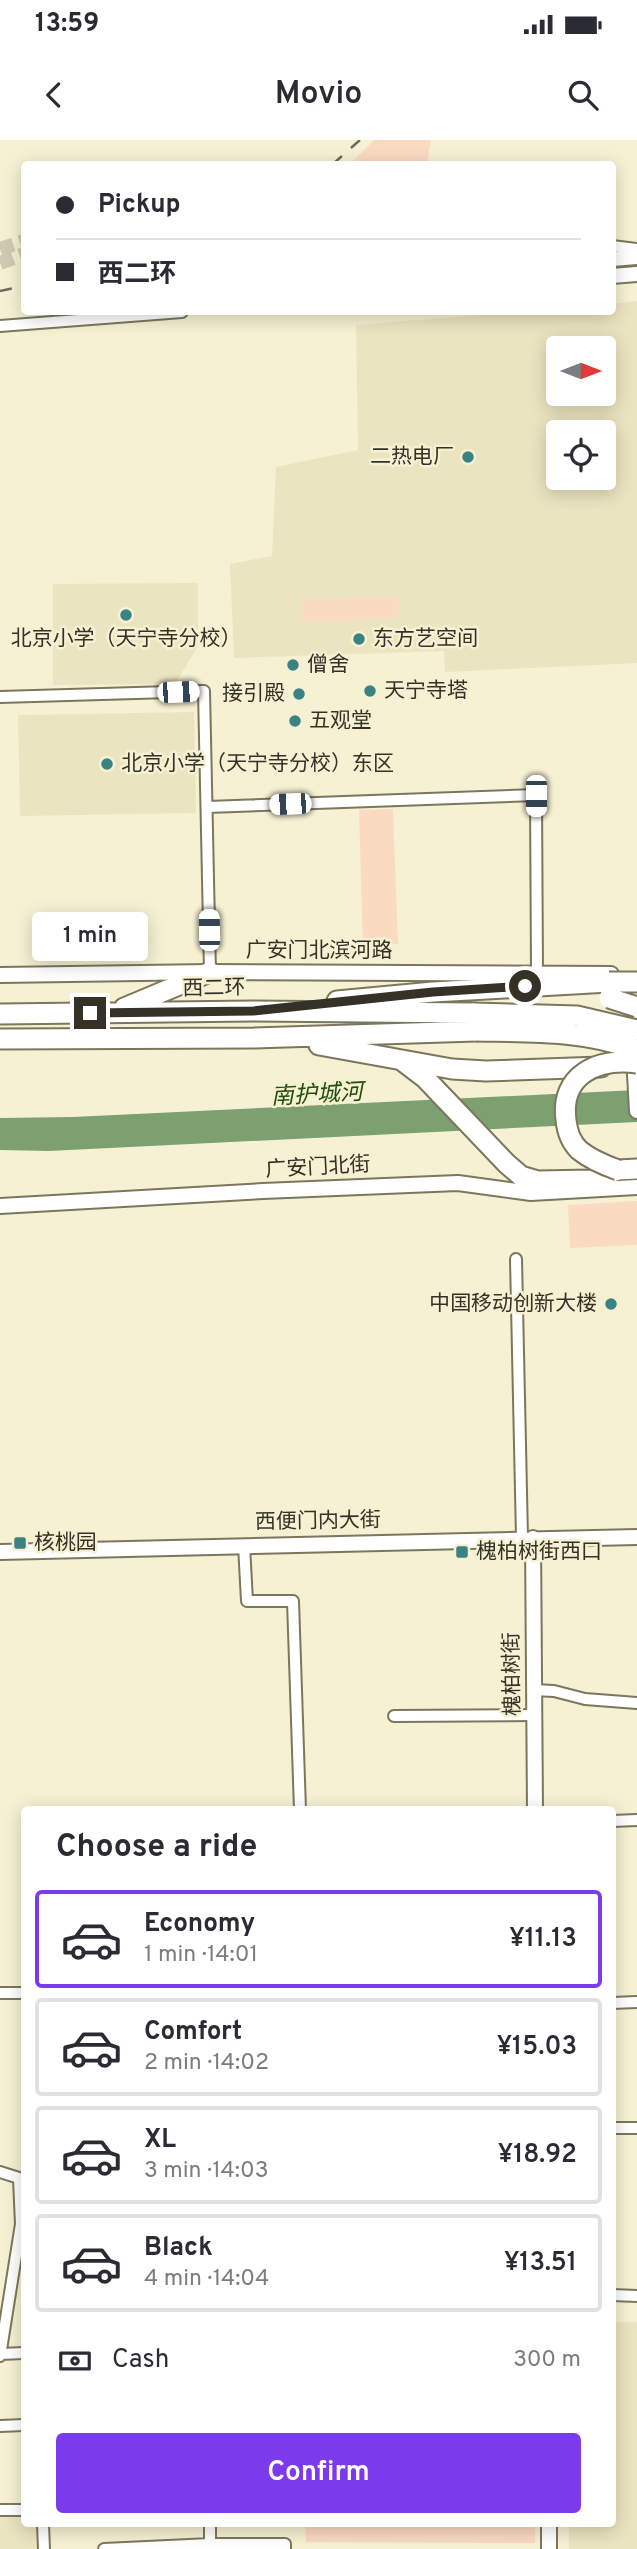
<!DOCTYPE html>
<html lang="en">
<head>
<meta charset="utf-8">
<style>
  :root { --surface:#fff; --page:#f7f7f7; --text:#2b2b33; --muted:#7c7c81; --line:#e1e1e2; --accent:#7c3aed }
  body { margin:0; font-family:Overpass,"Noto Sans SC",sans-serif; background:var(--page); color:var(--text); height:100vh; display:flex; flex-direction:column; font-size:26px; white-space:nowrap }
  * { box-sizing:border-box; margin:0 }
  p { font-size:23px; color:var(--muted) }
  .icon { flex:none; width:38px; height:38px; fill:none; stroke:currentColor; stroke-width:2; stroke-linecap:round; stroke-linejoin:round }
  .map { position:relative; flex:1; overflow:hidden }
  .drawer { position:absolute; left:21px; top:1666px; width:595px; height:721px; display:flex; flex-direction:column; background:var(--surface); border-radius:7px; box-shadow:0 4px 18px #0003 }
  .drawer>* { flex:none }
  .guide { position:absolute; left:21px; top:21px; width:595px; height:154px; border-radius:7px; box-shadow:0 4px 18px #0003; display:grid; align-content:center; height:154px; padding:0 35px; background:var(--surface) }
  .needle { width:46px; rotate:90deg }
  .tools { position:absolute; left:546px; top:196px; display:grid; gap:14px }
  .tools a { display:grid; place-items:center; width:70px; height:70px; border-radius:7px; background:var(--surface); box-shadow:0 4px 18px #0003; font-size:35px }
  .end { position:absolute; width:32px; height:32px; margin:-16px; border:9px solid #343227; background:#fff; box-shadow:0 0 0 4px #fff }
  .from { border-radius:50% }
  .bubble { position:absolute; height:49px; border-radius:7px; background:var(--surface); box-shadow:0 4px 18px #0003; font-size:23px; font-weight:600; line-height:49px; text-align:center }
  .car { position:absolute; width:21px; height:42px; margin:-21px -10px; border-radius:9px; box-shadow:0 0 5px 2px #0007; background:linear-gradient(#fff 24%,#345 0 40%,#fff 0 76%,#345 0 86%,#fff 0) }
  .guide b { display:flex; align-items:center; gap:24px; height:66px; font-size:26px }
  .guide b+b { border-top:2px solid var(--line) }
  .guide i { width:18px; height:18px; background:var(--text) }
  ul { padding:0; list-style:none }
  li { display:flex; align-items:center; gap:21px; height:98px; margin:0 14px 10px; padding:0 21px; border:4px solid var(--line); border-radius:7px }
  li div { flex:1 }
  li b { display:block; font-size:26px }
  li em { font-style:normal; font-weight:600 }
  li.active { border-color:var(--accent) }
  li>.icon { width:63px; height:63px; stroke-width:1.5 }
  h2 { padding:0 35px; font-size:32px; line-height:84px }
  .pay { display:flex; align-items:center; gap:18px; height:77px; padding:0 35px; font-size:26px }
  .pay p { margin-inline-start:auto }
  .primary-button { display:flex; gap:14px; margin-top:auto; padding:14px 35px }
  .primary-button a { flex:1; height:80px; border-radius:7px; background:var(--accent); color:#fff; font-size:28px; font-weight:600; line-height:80px; text-align:center }
  .status { display:flex; justify-content:space-between; align-items:center; height:49px; padding:0 35px; background:var(--surface); direction:ltr }
  .status svg { height:19px; fill:currentColor }
  header { display:flex; justify-content:space-between; align-items:center; height:91px; padding:0 35px; background:var(--surface); font-size:32px; font-weight:600 }
  .map>svg:first-child { display:block }
</style>
</head>
<body>
<div class="status"><b>13:59</b><svg viewBox="0 0 49 12"><path d="M0 12V9h3v3zM5 12V6h3v6zM10 12V3h3v9zM15 12V0h3v12zM26 1h20v11H26zM47 4h2v5h-2z"/></svg></div>
<header><svg class="icon" aria-label="back" viewBox="0 0 24 24"><path d="M15 5l-7 7 7 7"/></svg>Movio<svg class="icon" aria-label="search" viewBox="0 0 24 24"><circle cx="10" cy="10" r="6"/><path d="M15 15l6 6"/></svg></header>
<div class="map">
<svg width="637" height="2409" viewBox="0 0 637 2409">
  <rect width="100%" height="100%" fill="#f6f1d3"/>
  <path fill="#ebe4c0" fill-rule="evenodd" d="M637,161V523L445,532L444,511L234,518L230,424L272,416L276,327L358,310L356,185L517,172H612L613,164ZM558,208H604V254H558ZM558,292H604V338H558Z
    M198,443V506L175,544L53,545V444Z
    M194,572L196,673L20,676L18,575Z
    M613,2182H637V2409H569V2384H612Z
    M0,2372H24V2384H40L41,2409H0Z"/>
  <path fill="#fadac1" d="M374,0H431L427,23L400,21L397,24H350Z
    M397,456L399,478L303,483L302,461Z
    M393,669L398,804L363,806L359,670Z
    M637,1061V1105L570,1108L568,1065Z
    M305,2384H535V2403L306,2402Z"/>
  <path fill="#7ca070" d="M637,950V982L49,1011L0,1010V978L73,977Z"/>
  <g fill="none" stroke-linecap="round" stroke-linejoin="round">
    <path stroke="#cfcbb1" stroke-width="14" stroke-dasharray="14 7" stroke-linecap="butt" d="M0,109L24,101
      M0,123L24,114"/>
    <g stroke="#7c775c" stroke-width="14">
      <path id="minor" d="M612,106L637,109
        M0,186L182,172
        M0,557L204,551L210,832
        M208,667L536,655L537,832
        M516,1119L522,1398
        M244,1405L247,1461H293L300,1670
        M533,1550L554,1551L585,1559L637,1563
        M394,1576L534,1575
        M612,1681L637,1680
        M0,1853H24
        M612,1863L637,1862
        M612,1988H637
        M0,2032L19,2038L21,2084L0,2216
        M612,2155L637,2156
        M0,2214L24,2213
        M0,2286L24,2285
        M0,2370H24
        M43,2384L44,2409
        M210,2404V2384
        M104,2409L210,2404H285V2409"/>
    </g>
    <g stroke="#7c775c" stroke-width="18">
      <path id="tertiary" d="M612,119L637,117
        M612,136L637,134
        M0,835L210,832L611,834
        M634,916L637,971
        M0,1066L263,1051L458,1043L531,1053L637,1047
        M533,1398L535,1670
        M0,1412L637,1397
        M549,2384V2409"/>
    </g>
    <g stroke="#7c775c" stroke-width="23">
      <path id="trunk" d="M337,861L433,852L609,842
        M124,868L210,832
        M0,874L253,871L474,873
        M0,899L254,898L476,891
        M319,905L452,929L486,931L601,927
        M404,922L425,938L507,1024L521,1036L538,1041L592,1040L618,1030L637,1029"/>
    </g>
    <use href="#minor" stroke="#fff" stroke-width="10"/>
    <use href="#tertiary" stroke="#fff" stroke-width="14"/>
    <use href="#trunk" stroke="#fff" stroke-width="19"/>
    <path stroke="#6d6b5a" stroke-width="2.5" stroke-dasharray="12 12" stroke-linecap="butt" d="M333,24L360,0
      M0,151L24,146"/>
    <g stroke="#7c775c" stroke-width="23" stroke-linecap="butt">
      <path id="trunk-bridge" d="M609,842H637
        M609,858L637,867
        M474,873L577,876L637,890
        M476,891C530,892 585,890 637,910
        M618,1030C604,1025 590,1019 579,1010C571,1002 567,991 566,980C560,935 597,918 637,923"/>
    </g>
    <use href="#trunk-bridge" stroke="#fff" stroke-width="19"/>
  </g>
  <g fill="none" stroke-linecap="round" stroke-linejoin="round">
    <path stroke="#343227" stroke-width="9" d="M90,873L253,871L433,852L525,846"/>
  </g>
  <g fill="#3a8283" stroke="#f6f1d3" stroke-width="2.5">
    <circle cx="468" cy="317" r="7"/>
    <circle cx="126" cy="475" r="7"/>
    <circle cx="359" cy="499" r="7"/>
    <circle cx="293" cy="525" r="7"/>
    <circle cx="370" cy="551" r="7"/>
    <circle cx="299" cy="554" r="7"/>
    <circle cx="295" cy="581" r="7"/>
    <circle cx="107" cy="624" r="7"/>
    <circle cx="611" cy="1164" r="7"/>
    <rect x="13" y="1396" width="14" height="14" rx="3.5"/>
    <rect x="455" y="1405" width="14" height="14" rx="3.5"/>
  </g>
  <g text-anchor="middle" dominant-baseline="central" stroke-width="5" stroke-linejoin="round" paint-order="stroke">
    <g font-size="21" fill="#343227" stroke="#f6f1d3" text-anchor="start">
      <text x="454" y="317" text-anchor="end">二热电厂</text>
      <text x="126" y="499" text-anchor="middle">北京小学（天宁寺分校）</text>
      <text x="373" y="499">东方艺空间</text>
      <text x="307" y="525">僧舍</text>
      <text x="384" y="551">天宁寺塔</text>
      <text x="285" y="554" text-anchor="end">接引殿</text>
      <text x="309" y="581">五观堂</text>
      <text x="121" y="624">北京小学（天宁寺分校）东区</text>
      <text x="597" y="1164" text-anchor="end">中国移动创新大楼</text>
      <text x="34" y="1403">核桃园</text>
      <text x="476" y="1412">槐柏树街西口</text>
    </g>
    <g font-size="21" fill="#343227" stroke="#f6f1d3">
      <text x="319" y="811">广安门北滨河路</text>
      <text transform="translate(214 849) rotate(-1)">西二环</text>
      <text transform="translate(318 1028) rotate(-3)">广安门北街</text>
      <text transform="translate(318 1382) rotate(-1)">西便门内大街</text>
      <text transform="translate(513 1534) rotate(-91)">槐柏树街</text>
    </g>
    <g font-size="23" font-style="italic" fill="#204f09" stroke="#f6f1d3">
      <text transform="translate(317 956) rotate(-3)">南护城河</text>
    </g>
  </g>
</svg>
<div class="tools">
<a><svg class="needle" viewBox="-14 -14 28 28"><path d="M0-13l5 13h-10z" fill="#e53935"/><path d="M0 13l5-13h-10z" fill="#7c7c81"/></svg></a>
<a><svg class="icon" aria-label="locate" viewBox="0 0 24 24"><circle cx="12" cy="12" r="6"/><path d="M12 2v4M12 18v4M2 12h4M18 12h4"/></svg></a>
</div>
<i class="end from" style="left:525px;top:846px"></i>
<i class="end" style="left:90px;top:873px"></i>
<div class="bubble" style="left:32px;top:772px;width:116px">1 min</div>
<i class="car" style="left:178px;top:552px;rotate:88deg"></i>
<i class="car" style="left:536px;top:656px;rotate:180deg"></i>
<i class="car" style="left:290px;top:664px;rotate:268deg"></i>
<i class="car" style="left:209px;top:790px;rotate:359deg"></i>
<div class="guide">
<b><i class="from"></i>Pickup</b>
<b><i></i>西二环</b>
</div>
<section class="drawer">
<h2>Choose a ride</h2>
<ul>
<li class="active"><svg class="icon" aria-label="car" viewBox="0 0 24 24"><path d="M5 17H2v-5l4-1 3-4h7l3 4 3 1v5h-3M9 17h6M6 11h13"/><circle cx="7" cy="17" r="2"/><circle cx="17" cy="17" r="2"/></svg><div><b>Economy</b><p>1 min · 14:01</p></div><em>¥11.13</em></li>
<li><svg class="icon" aria-label="car" viewBox="0 0 24 24"><path d="M5 17H2v-5l4-1 3-4h7l3 4 3 1v5h-3M9 17h6M6 11h13"/><circle cx="7" cy="17" r="2"/><circle cx="17" cy="17" r="2"/></svg><div><b>Comfort</b><p>2 min · 14:02</p></div><em>¥15.03</em></li>
<li><svg class="icon" aria-label="car" viewBox="0 0 24 24"><path d="M5 17H2v-5l4-1 3-4h7l3 4 3 1v5h-3M9 17h6M6 11h13"/><circle cx="7" cy="17" r="2"/><circle cx="17" cy="17" r="2"/></svg><div><b>XL</b><p>3 min · 14:03</p></div><em>¥18.92</em></li>
<li><svg class="icon" aria-label="car" viewBox="0 0 24 24"><path d="M5 17H2v-5l4-1 3-4h7l3 4 3 1v5h-3M9 17h6M6 11h13"/><circle cx="7" cy="17" r="2"/><circle cx="17" cy="17" r="2"/></svg><div><b>Black</b><p>4 min · 14:04</p></div><em>¥13.51</em></li>
</ul>
<div class="pay"><svg class="icon" aria-label="cash" viewBox="0 0 24 24"><path d="M3 7h18v10H3z"/><circle cx="12" cy="12" r="2"/></svg>Cash<p>300 m</p></div>
<div class="primary-button"><a>Confirm</a></div>
</section>
</div>
</body>
</html>
